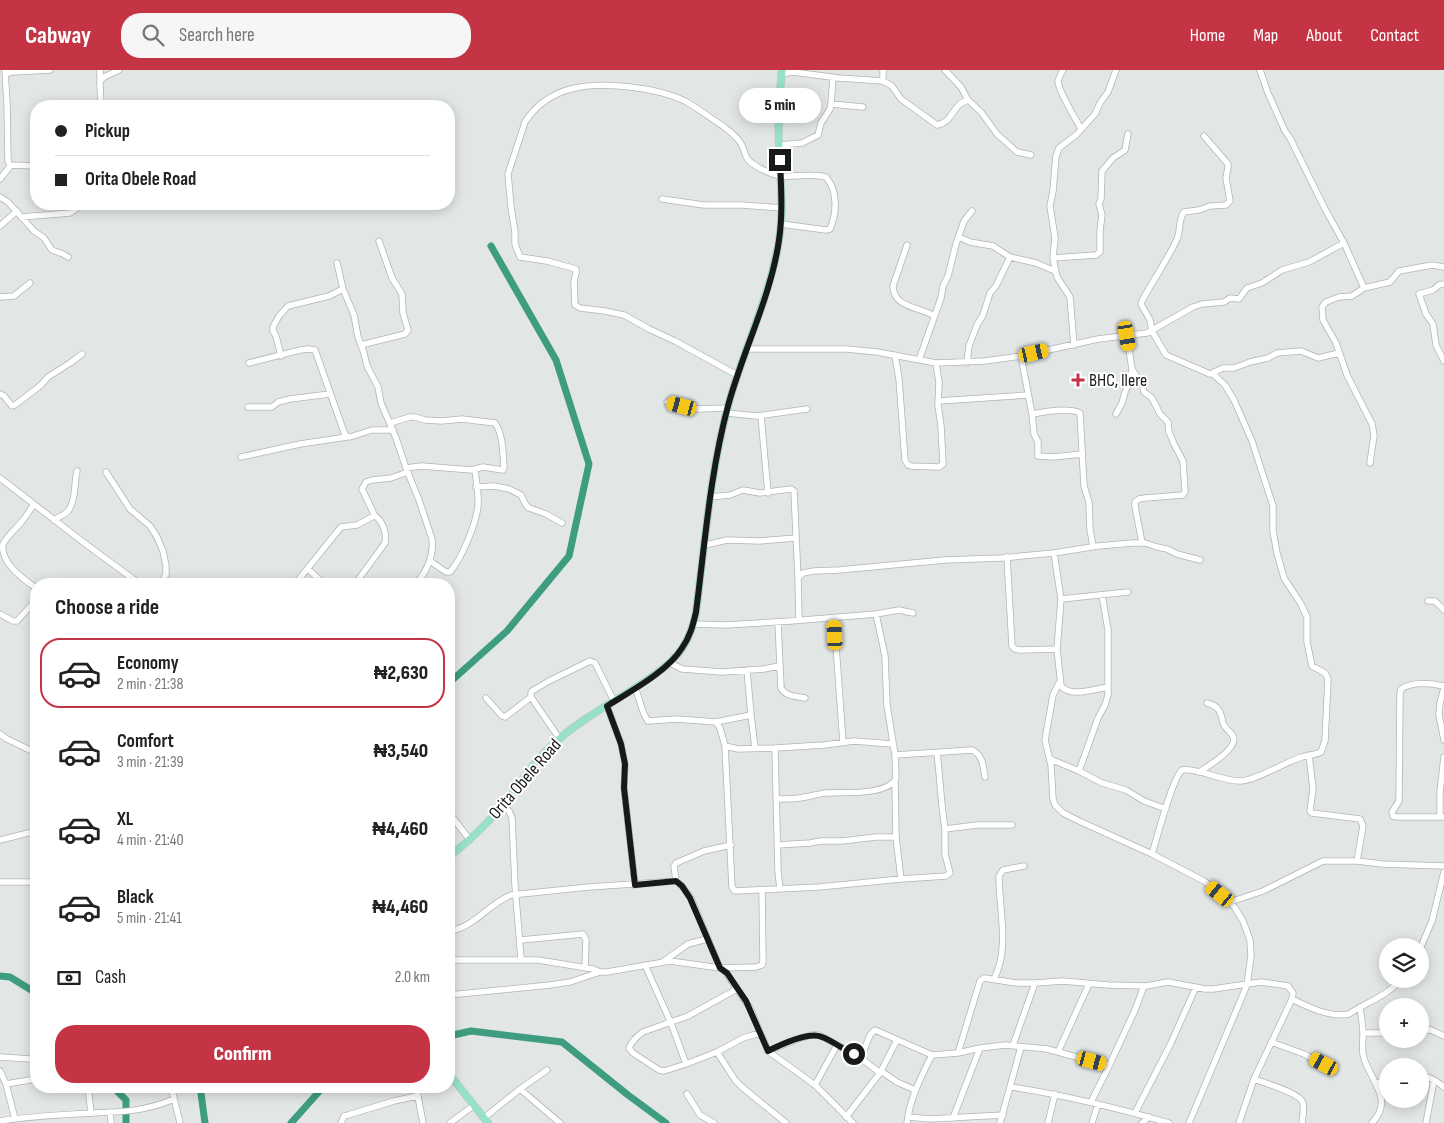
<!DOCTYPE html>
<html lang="en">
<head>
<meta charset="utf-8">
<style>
  :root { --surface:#fff; --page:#f6f6f6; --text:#222; --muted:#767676; --line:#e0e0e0; --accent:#c43444 }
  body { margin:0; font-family:"Sofia Sans Condensed",sans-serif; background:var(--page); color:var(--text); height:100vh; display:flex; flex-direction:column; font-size:19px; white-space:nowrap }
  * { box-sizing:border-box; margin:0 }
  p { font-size:16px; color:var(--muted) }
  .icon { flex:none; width:28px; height:28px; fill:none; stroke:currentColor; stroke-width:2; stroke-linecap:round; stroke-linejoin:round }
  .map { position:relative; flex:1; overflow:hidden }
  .drawer { position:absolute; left:30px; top:508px; width:425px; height:515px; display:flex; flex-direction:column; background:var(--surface); border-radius:20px; box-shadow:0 2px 12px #0003 }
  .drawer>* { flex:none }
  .guide { position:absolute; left:30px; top:30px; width:425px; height:110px; border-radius:20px; box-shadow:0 2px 12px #0003; display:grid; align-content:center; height:110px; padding:0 25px; background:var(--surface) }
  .buttons { position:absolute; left:1379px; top:868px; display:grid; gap:10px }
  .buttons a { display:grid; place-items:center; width:50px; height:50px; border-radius:50%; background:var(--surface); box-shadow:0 2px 12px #0003; font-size:25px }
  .end { position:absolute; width:22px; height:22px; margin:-11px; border:6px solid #181a19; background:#fff; box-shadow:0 0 0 2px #fff }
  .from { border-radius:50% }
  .bubble { position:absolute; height:35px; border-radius:18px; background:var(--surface); box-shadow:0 2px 12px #0003; font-size:16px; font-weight:800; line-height:35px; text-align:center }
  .car { position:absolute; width:15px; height:30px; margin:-15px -8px; border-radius:6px; box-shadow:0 0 4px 1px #0007; background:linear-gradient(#f5c518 24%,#345 0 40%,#f5c518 0 76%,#345 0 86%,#f5c518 0) }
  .guide b { display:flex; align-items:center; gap:18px; height:48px; font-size:19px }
  .guide b+b { border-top:1px solid var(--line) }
  .guide i { width:12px; height:12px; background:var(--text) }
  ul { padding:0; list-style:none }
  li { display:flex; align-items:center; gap:15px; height:70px; margin:0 10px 8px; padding:0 15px; border:2px solid transparent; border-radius:20px }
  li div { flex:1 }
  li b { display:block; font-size:19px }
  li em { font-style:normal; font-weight:800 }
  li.active { border-color:var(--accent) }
  li>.icon { width:45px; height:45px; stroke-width:1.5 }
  h2 { padding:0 25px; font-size:22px; line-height:60px }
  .pay { display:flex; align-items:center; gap:12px; height:55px; padding:0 25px; font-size:19px }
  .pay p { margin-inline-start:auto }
  .cta { display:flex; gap:10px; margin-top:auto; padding:10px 25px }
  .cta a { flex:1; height:58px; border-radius:20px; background:var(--accent); color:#fff; font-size:20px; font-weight:800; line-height:58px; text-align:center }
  header { display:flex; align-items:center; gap:30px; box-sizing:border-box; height:70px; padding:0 25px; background:var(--accent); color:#fff }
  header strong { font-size:24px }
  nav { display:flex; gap:28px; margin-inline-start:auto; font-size:18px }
  .search { width:350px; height:45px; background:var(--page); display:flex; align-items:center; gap:12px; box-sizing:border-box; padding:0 18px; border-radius:20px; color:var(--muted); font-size:19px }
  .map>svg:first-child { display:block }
</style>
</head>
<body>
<header>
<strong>Cabway</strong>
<div class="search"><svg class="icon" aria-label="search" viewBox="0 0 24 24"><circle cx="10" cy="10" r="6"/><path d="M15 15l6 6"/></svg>Search here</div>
<nav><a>Home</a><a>Map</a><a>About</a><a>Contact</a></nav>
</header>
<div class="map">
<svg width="1444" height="1053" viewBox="0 0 1444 1053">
  <rect width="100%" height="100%" fill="#e2e6e4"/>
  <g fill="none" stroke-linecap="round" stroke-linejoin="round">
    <path stroke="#3e9d80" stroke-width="7" d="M449,613L507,561L569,486L589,394L556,290L491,176
      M0,906L10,907L36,923
      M449,966L471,961L562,972L628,1025L666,1053
      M112,1016L126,1030V1053
      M200,1016L205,1053
      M291,1053L324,1016"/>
    <g stroke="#b1b5b4" stroke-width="7">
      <path id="minor" d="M5,0L7,34L8,91L10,96
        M100,0V15L101,36
        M945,0L961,17L968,30L981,42L997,64L1017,82L1031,85
        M1063,0C1061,3 1059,8 1058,11C1058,21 1076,49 1081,59
        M1260,0L1268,23L1285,61L1290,68L1325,139L1344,173L1364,218
        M6,4L12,2L50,0
        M781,4L793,2L839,8L883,11L892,16L901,29L937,55C954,52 951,35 968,30
        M101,10L104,7L119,0
        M883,11V0
        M831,34L863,37
        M1204,66L1228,94V97L1226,108L1230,131L1226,135L1210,136L1199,140L1184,142C1178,150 1181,160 1177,169C1167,191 1153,210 1142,231L1141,234L1150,250L1152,261L1166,285L1210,304L1223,298H1234L1250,292L1268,288L1277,283L1301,281L1318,288L1339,283
        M779,75L802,73L818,65L821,53L830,39L831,34L833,7
        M0,109L11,95L36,96
        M0,127L8,132L34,161L44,168L52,180L63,184L68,187
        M662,129L704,135H742L782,138
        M21,147L70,143L76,139V134
        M0,156L17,141
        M959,167L970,172L993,176L1010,187L1036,193L1055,201
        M907,175L893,216C893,238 921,237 934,246
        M1053,188L1096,185L1100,182V161L1102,145L1099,134L1101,129L1102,101L1113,88L1125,80L1128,64
        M337,193L343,219L354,245L358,267L364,283L367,296L378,317L381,333L396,368L406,398L419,430L432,469C434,486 427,501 416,514
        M1444,214L1439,215L1433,220L1419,224L1426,244L1433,254L1436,275L1444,291
        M0,227L14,226L30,213
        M361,275L405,264L408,260L403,243L402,224L392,208L379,171
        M1074,275L1070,227L1057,207L1053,188L1055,168L1050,136L1053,121L1056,86L1059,78L1076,65L1095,44L1100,33L1108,22L1116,0
        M746,279H847L877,282L936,293L985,291L1021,286L1098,269L1147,263L1193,237L1202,234L1224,232L1230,228L1239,229L1247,218L1262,213L1282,200L1309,192L1344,173
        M895,285L899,309L905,390L908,395L911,396L939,397L943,394L941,356L938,335L939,312L936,293
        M281,286L276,266L273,261V257L279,246L288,236L329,226L343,219
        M1021,286L1032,344C1044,342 1069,337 1080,343L1084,416L1089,432L1090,459L1093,477
        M919,290L941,228L943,216L948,206L956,174L964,151L972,141
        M249,293L300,280L308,279L315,280L345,365L350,367L372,360H393
        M967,293L969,276L977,255L983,245L990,223L996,216L1010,187
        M1132,299L1143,317L1144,322L1152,328L1160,344L1168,352L1169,362L1174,374L1183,391L1185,421L1183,425L1145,428L1139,429L1135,432V436L1142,473
        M737,305L675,271L649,259L624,245L605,241L580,238L575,235L574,211L576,203V199L547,191L520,187L515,174V162L511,137L508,104L525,52C549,15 590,12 630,17C648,19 668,23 685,31C696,37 712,49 723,56C728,60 736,66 740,72C747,82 742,88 756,96C763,100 772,105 781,106C796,107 811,103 826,107C838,121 837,143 830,159L826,160L781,154
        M0,324L4,326L12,336L15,335L41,315L48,307L70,293L82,284
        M938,331L1028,325
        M667,332L698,339L728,338
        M248,337H272L278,332L290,329L330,324
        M727,343L757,346L807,339
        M1032,344L1034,364L1038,372V386L1053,387L1082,384
        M1116,344L1122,333L1125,322L1129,313L1132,299L1127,266
        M761,346L768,423
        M390,353L410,347H415L425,350L441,351L462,349L495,353C503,364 503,384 504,397L503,400L483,397L472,400L421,396L406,398
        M241,387L300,374L347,367
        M1370,393L1374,365L1372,354L1347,305L1336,273L1323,250L1322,237L1326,232L1339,227L1352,226L1364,218L1390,212L1399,201L1432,195L1444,197
        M106,402L130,439L150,456L157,467L163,481L166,496V504L161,514
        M0,408L87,475L140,514
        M476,417L494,416L509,419L521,425L526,435L529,438L546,444L562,453
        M710,427L730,425L743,420L760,423L791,419L794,421L798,508
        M34,434C30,440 27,445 23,450C17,458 7,466 3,474C0,492 24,510 36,518
        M54,450C58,447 65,445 68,441C76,431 74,413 77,401
        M705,475L727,470L760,471L796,468
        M1054,483L1061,529L1057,579L1061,616C1071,628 1094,619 1108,617
        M1007,487L1012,576L1015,579L1020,580L1057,579
        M430,491L446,502H450C462,488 476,454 478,436C479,424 476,411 475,400
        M308,499L324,514
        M295,514L341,457L357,455L372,447L374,445L373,442L362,419L366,412L372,410L391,408L408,402
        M355,514L385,473C387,463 383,451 374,445
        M1061,529L1128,522
        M1428,531H1435L1444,540
        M0,544L13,551H17L36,530
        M834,548L843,673
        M799,550L798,508L803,503L814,501L839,500L945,490L1001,488L1054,483L1098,476L1133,473H1145L1157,477L1167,479L1177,484L1200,490
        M778,552L781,618C786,627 796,626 805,628
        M693,554L726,555L791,551L876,544L899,540L913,543
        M670,593L682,599L722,602L764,599L779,596
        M747,600L751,645L755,678
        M1059,613L1053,625L1045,670L1051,695L1053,729L1055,735L1063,743L1079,751L1152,784L1204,811L1230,832L1235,838L1243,851L1250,870L1251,886L1247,915L1189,1053
        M1444,616C1430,613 1413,611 1401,619L1400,624L1399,731L1392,742L1393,746L1397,747H1444
        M635,618C640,628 641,642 648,651L677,649L716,652L720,658L725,676L732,817L735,821L819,817L901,809L946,806L950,803L945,784V759L977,755H1012
        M1444,618L1440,633L1439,645L1444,670
        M486,628L502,646L505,647L531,627
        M607,636L621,674L625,694L624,718L635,815
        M716,652L751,645
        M0,664L7,669L36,683
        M559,668L531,627V623L532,621L549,611L590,591L595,593L614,631
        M725,676L738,679L775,678L824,675L854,671L892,674
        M775,678L778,801L780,819
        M937,683C940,708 941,734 945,759
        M895,685L972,680C983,685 983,696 985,707
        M1050,689L1079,701L1102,713L1126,720L1144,731L1166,739
        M1079,701L1098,648L1105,635L1108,625V560L1102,525
        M1199,702C1207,697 1239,678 1233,666C1230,660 1225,660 1223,653C1221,642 1219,636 1207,633
        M895,711L896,767L901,809
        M776,729C784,729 792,729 799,728C808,727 817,724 826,723C843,722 888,726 896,708L895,685L887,635L885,586L876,544
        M502,735L509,741L512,748L515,815L521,889
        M449,743L470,770
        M1440,747V722L1444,687
        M0,770L36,761
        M777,775L810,773L821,771H842L876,767H896
        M1152,784C1157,768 1172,709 1182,700C1199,698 1221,711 1240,711C1255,711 1285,692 1302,687C1308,685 1315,685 1321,682L1325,671L1328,609L1325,603L1312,596L1307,572V547L1301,534L1284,508L1277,483L1273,461V436L1252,371L1234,330L1225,315L1213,304
        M1357,791L1382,794L1444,796
        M676,811L674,796L676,793L704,781L731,775
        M0,812H36
        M1230,832L1263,821L1323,791H1357L1363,756L1360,749L1312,743L1310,741L1313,719L1309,685
        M449,861C474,858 488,834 511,825L589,817L676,811L682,816L691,828L720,898L756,897L762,895L763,891L762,820
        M521,870L583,864L586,870L585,898
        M1420,879L1432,851L1444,802
        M449,890H538L593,899L600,902
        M664,891L688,874L707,869
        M645,895L671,953L686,994L717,982L743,968L760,963
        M994,909C1010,878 999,840 999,806L1003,800L1024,796
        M449,925L550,915L570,912L600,902H607L670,891L720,898L724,900L750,938L768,981L815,1015L853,1053
        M1292,929C1308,937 1330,948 1349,944C1367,932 1387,926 1402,909
        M1360,937C1361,946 1363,955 1363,964C1363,971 1362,978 1363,984C1367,1008 1396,1028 1372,1053
        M1420,960H1431L1444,966
        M1363,963H1388
        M1271,972L1304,984L1335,1001
        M1013,975L1035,913
        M768,981L798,969L811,965H819L858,986L880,1003
        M717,982L735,1010L743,1018L786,1053
        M1058,982L1109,996L1135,940L1144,916
        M958,983L980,911L984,908L1016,913H1035L1063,911L1108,915L1146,916L1168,912L1205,919H1213L1261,912L1288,916L1293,923L1292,929L1254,1009L1239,1053
        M854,984L864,980L870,965L875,960L932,985L958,983L980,978L1005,975L1047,979L1058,982L1089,914
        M0,987L30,989
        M686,994L664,1001L659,1000L633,983L629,978C632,971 637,966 643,962L688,946L737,919
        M0,1001L6,1014L15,1049
        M881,1001L897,1012L915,1020
        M1420,1006C1430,1006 1436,1011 1444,1017
        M1254,1009C1264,1013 1301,1023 1303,1033C1304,1039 1303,1047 1302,1053
        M1376,1013L1388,1011
        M6,1014L36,1009
        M815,1015L837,975
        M88,1016L91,1043
        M171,1016L180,1053
        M416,1016L423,1053
        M1011,1017C1064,1025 1117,1038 1169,1053
        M520,1019L560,1053
        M687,1024L700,1045L714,1053
        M1091,1032L1109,996
        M110,1042L111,1053
        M1135,1043L1171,973L1196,917
        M846,1047L880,1003L897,970
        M908,1047L930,1049L1003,1045
        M484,1048L520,1019L547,1000
        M953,1048L980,978
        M0,1051C31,1046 62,1045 93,1043C121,1042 147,1041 174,1029
        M341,1053L344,1046L348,1045L394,1031L417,1026
        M450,1053L473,1036
        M907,1053C910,1028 921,1007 932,985
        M1000,1053L1021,977
        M1048,1053L1055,1024
        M1092,1053L1098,1034
        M1142,1053L1149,1047
        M1426,1053L1434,1010"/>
    </g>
    <g stroke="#c3c3c3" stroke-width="8">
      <path id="major" d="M449,787C469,771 487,754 504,734C521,712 536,688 558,670C585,646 618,630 647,610C657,603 668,596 676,586C688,573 693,558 696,542C705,473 710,403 728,336C743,280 770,227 779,170C784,139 780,107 779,76C778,50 779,25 782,0
        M449,1004L488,1053"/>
    </g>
    <use href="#minor" stroke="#fff" stroke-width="5.5"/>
    <use href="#major" stroke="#97e1ca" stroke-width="7"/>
  </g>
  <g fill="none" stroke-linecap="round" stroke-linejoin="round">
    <path stroke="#181a19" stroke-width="6" d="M780,90C781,116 783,143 779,170C771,227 743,280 728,336C710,403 705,473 696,542C693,555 690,567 682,578C668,601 631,621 607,636L621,674L625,694L624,718L635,815L676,811L682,816L690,828L720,898L727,903L746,931L768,981C780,975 809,961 822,967C833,971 842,979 854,984"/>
  </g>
  <path fill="#c43444" stroke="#fff" stroke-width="2" d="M1075.5 302.5h5v5h5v5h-5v5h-5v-5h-5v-5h5z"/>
  <g text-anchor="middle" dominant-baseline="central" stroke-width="4" stroke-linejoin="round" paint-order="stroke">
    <g font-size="18" fill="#181a19" stroke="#fff" text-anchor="start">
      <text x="1089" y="310">BHC, Ilere</text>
    </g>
    <g font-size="18" fill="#181a19" stroke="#fff">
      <text transform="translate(525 709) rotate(-49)">Orita Obele Road</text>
    </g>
  </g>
</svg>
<div class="buttons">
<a><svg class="icon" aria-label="layers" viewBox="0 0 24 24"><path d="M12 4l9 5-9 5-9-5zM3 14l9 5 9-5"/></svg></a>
<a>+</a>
<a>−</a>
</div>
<i class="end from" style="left:854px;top:984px"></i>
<i class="end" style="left:780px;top:90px"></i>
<div class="bubble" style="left:739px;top:18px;width:82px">5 min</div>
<i class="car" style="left:1127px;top:266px;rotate:170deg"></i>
<i class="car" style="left:1034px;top:283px;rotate:77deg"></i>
<i class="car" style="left:682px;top:336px;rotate:285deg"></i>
<i class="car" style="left:835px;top:565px;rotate:357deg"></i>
<i class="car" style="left:1220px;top:824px;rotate:309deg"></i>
<i class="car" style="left:1092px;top:991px;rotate:105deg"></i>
<i class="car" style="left:1324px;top:994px;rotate:298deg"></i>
<div class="guide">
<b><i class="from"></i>Pickup</b>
<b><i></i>Orita Obele Road</b>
</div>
<section class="drawer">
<h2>Choose a ride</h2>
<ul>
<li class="active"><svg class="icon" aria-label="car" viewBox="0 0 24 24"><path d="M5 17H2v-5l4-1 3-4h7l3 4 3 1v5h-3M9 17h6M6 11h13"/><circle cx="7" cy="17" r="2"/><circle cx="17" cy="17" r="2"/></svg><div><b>Economy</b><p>2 min · 21:38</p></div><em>₦2,630</em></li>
<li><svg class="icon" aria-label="car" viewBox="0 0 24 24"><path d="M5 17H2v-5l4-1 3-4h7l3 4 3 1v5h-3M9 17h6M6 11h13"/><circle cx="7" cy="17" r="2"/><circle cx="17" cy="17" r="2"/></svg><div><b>Comfort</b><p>3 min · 21:39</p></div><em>₦3,540</em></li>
<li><svg class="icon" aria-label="car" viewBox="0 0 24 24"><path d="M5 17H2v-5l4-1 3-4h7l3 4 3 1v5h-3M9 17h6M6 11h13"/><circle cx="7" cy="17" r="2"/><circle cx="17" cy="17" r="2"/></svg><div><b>XL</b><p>4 min · 21:40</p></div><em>₦4,460</em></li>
<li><svg class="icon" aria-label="car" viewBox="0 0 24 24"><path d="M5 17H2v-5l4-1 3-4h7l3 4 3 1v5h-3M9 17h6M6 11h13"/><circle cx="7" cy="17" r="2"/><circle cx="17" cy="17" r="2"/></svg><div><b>Black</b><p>5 min · 21:41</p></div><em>₦4,460</em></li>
</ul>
<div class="pay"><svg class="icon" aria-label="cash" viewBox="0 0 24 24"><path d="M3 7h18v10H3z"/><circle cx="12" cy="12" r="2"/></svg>Cash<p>2.0 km</p></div>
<div class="cta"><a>Confirm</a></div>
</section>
</div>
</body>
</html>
